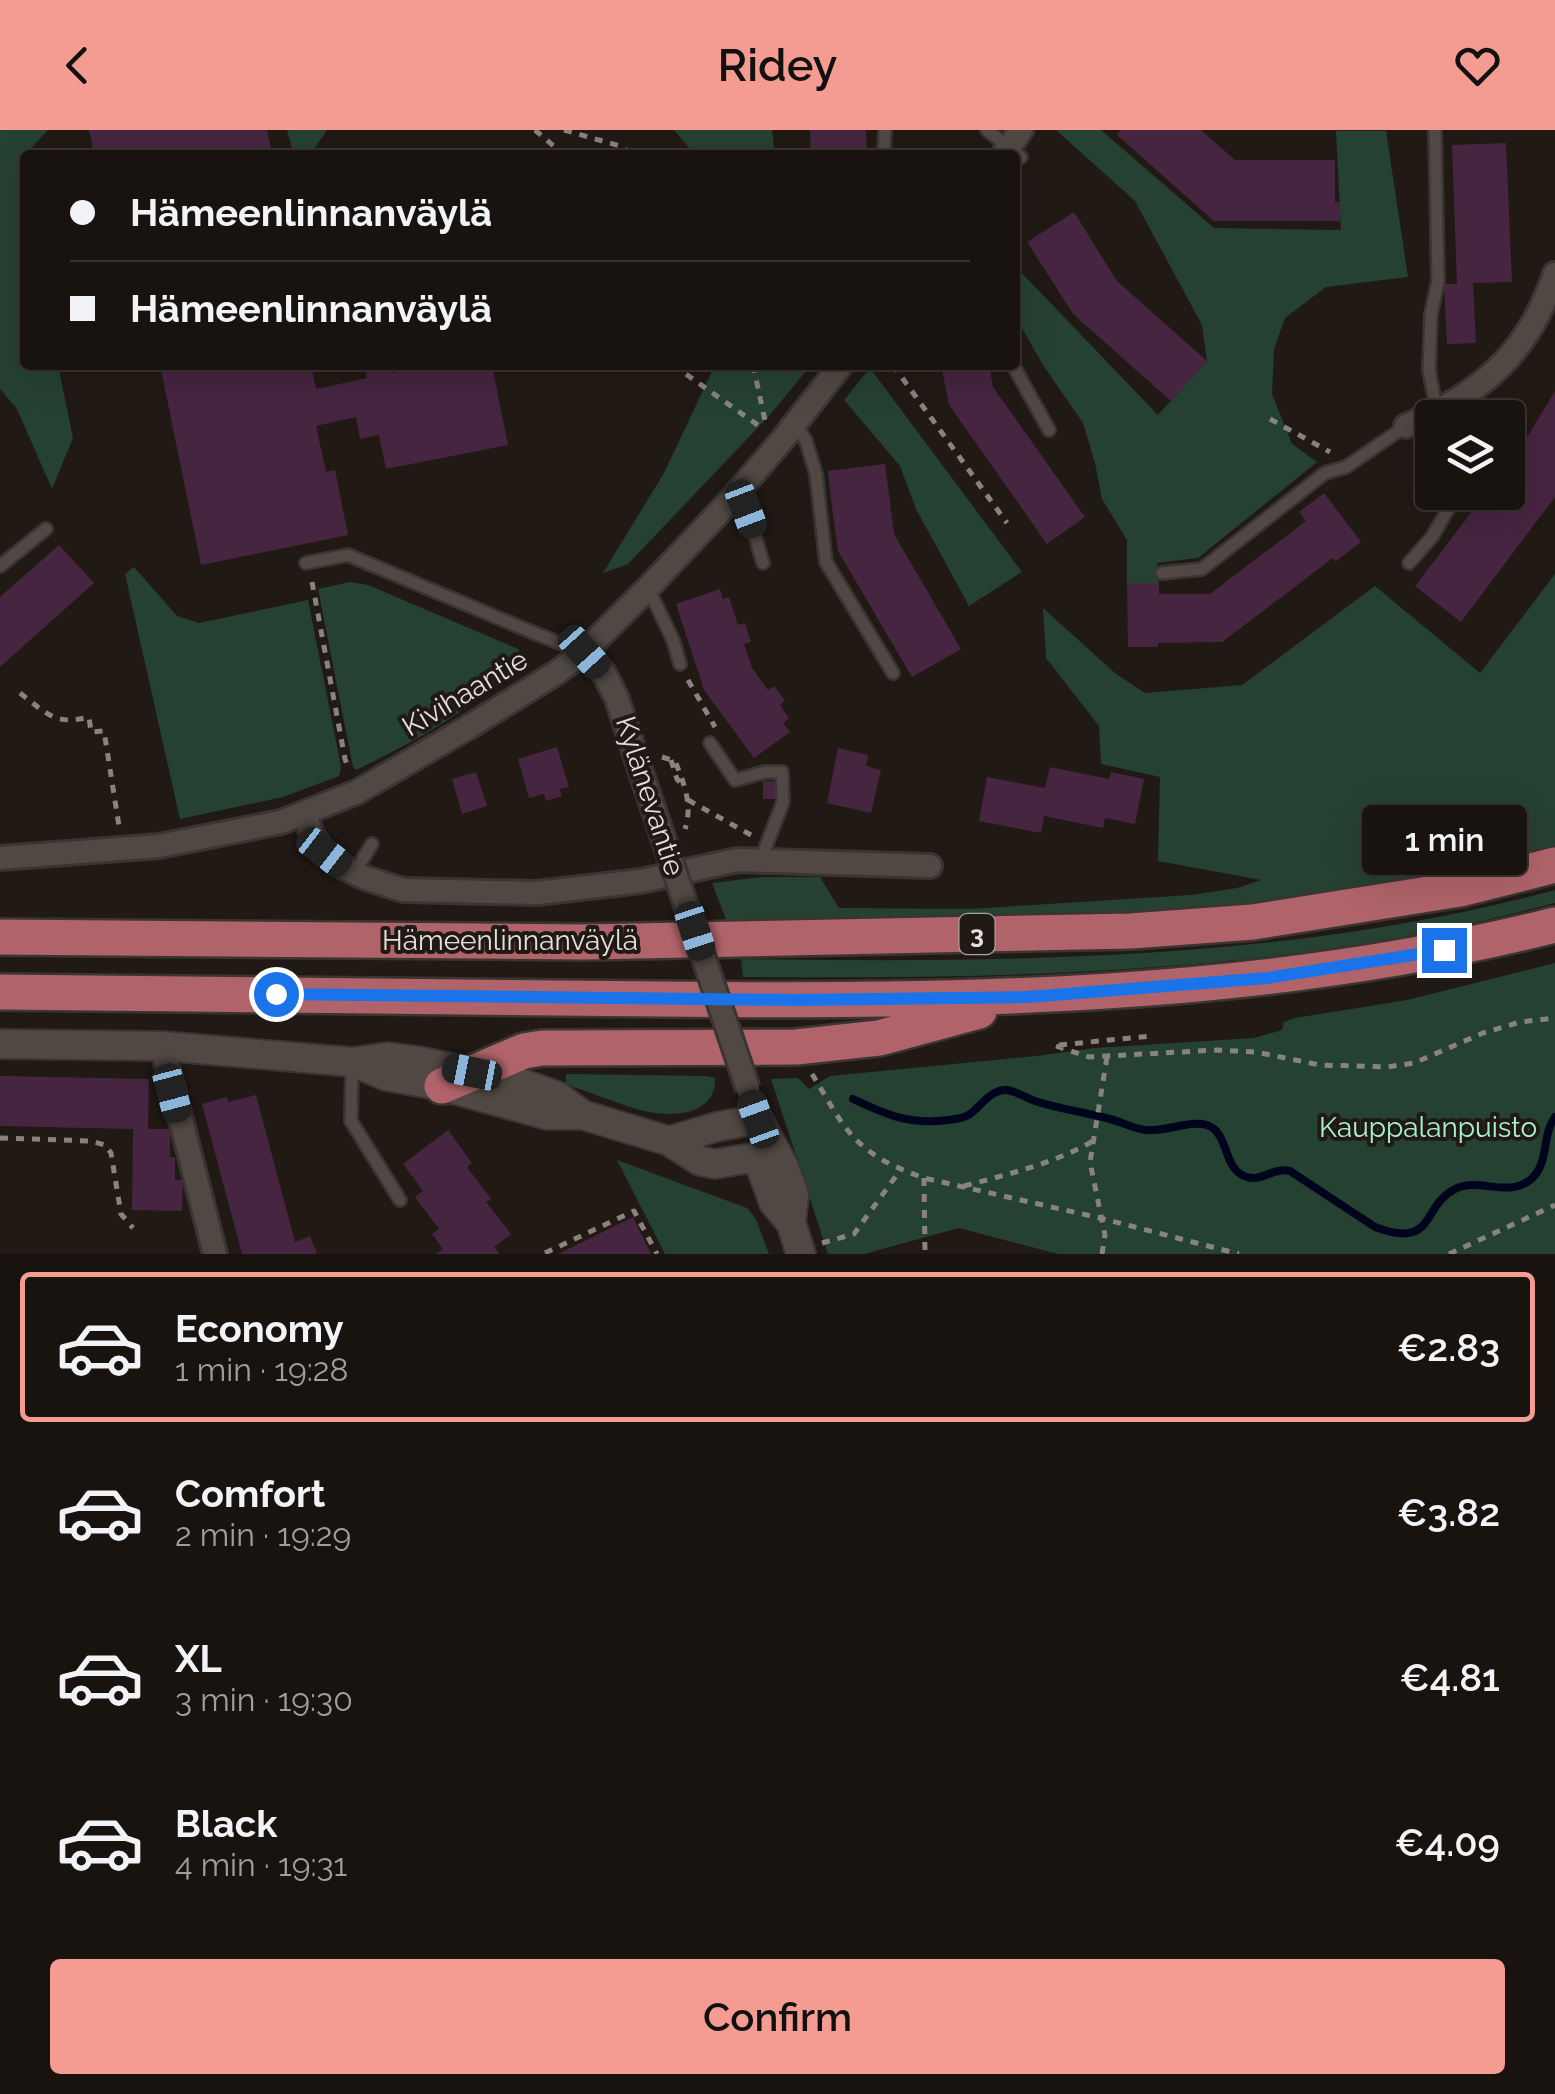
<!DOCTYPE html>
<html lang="en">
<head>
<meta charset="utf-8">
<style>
  :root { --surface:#19130f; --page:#221c18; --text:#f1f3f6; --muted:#9f9e9e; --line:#37322f; --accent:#f59c92 }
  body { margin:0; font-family:Raleway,sans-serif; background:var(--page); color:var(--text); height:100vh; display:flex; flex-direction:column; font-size:38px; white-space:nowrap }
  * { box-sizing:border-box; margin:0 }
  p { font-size:32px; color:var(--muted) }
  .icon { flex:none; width:55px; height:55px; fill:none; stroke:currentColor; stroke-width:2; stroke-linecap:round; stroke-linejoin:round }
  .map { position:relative; height:1124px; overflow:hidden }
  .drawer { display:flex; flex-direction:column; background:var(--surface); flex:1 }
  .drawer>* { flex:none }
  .hud { position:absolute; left:20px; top:20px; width:1000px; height:220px; border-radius:10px; box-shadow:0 10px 40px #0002,0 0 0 2px var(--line); display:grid; align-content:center; height:220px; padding:0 50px; background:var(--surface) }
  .controls { position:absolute; left:1415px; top:270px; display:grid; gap:20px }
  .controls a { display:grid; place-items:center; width:110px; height:110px; border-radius:10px; background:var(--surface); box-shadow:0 10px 40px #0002,0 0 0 2px var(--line); font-size:50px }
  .end { position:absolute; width:45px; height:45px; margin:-22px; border:12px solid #1a73e8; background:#fff; box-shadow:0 0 0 5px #fff }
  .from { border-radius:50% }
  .bubble { position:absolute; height:70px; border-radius:10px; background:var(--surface); box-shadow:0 10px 40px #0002,0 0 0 2px var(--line); font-size:32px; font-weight:600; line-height:70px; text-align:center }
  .car { position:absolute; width:30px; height:60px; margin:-30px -15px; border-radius:12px; box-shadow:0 0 8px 2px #0007; background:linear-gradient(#222 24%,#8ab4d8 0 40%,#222 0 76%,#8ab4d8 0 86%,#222 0) }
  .hud b { display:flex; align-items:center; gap:35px; height:95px; font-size:38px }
  .hud b+b { border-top:2px solid var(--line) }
  .hud i { width:25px; height:25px; background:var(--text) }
  ul { padding:18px 0 0; list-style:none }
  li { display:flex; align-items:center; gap:30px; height:150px; margin:0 20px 15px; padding:0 30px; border:5px solid transparent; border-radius:10px }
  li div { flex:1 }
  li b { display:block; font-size:38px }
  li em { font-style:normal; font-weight:600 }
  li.on { border-color:var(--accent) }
  li>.icon { width:90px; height:90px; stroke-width:1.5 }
  .action { display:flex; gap:20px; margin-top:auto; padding:20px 50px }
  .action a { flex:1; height:115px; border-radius:10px; background:var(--accent); color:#111; font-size:40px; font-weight:600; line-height:115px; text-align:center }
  header { display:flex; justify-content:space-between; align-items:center; height:130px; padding:0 50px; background:var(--accent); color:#111; font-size:45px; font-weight:600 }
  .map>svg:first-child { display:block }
</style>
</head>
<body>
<header><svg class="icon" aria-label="back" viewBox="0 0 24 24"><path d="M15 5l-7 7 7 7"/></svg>Ridey<svg class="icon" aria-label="heart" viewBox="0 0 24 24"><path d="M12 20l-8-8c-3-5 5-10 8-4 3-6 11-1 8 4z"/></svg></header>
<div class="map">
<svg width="1555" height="1124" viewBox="0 0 1555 1124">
  <rect width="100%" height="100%" fill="#211914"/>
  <path fill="#254132" d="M0,0H48L18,32L25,69V235H58L73,308L52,359L17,279L0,259Z
    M287,0H327L310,25H294Z
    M674,0H772L775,25H695Z
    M1056,0H1101L1214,98L1341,100L1336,1H1386L1408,147L1326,157L1285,188L1274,219L1272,264L1292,314L1317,332L1198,428L1157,433L1159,453H1127V410L1102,369L1095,333L1083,293L1043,235L1015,186V136L1158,285L1207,231L1202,195L1135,71Z
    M715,235H811L769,286L628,434L603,443L664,343Z
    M870,238L1022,442L969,476L916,379L900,336L844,270Z
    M134,437L177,486L199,493L308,470L337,616L341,638L339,646L283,667L180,689L125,444Z
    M1555,444V722L1365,761L1179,783L727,792L712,753L762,747H820L839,778L970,779L1191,765L1237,758L1261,750L1158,731L1160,647L1101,634L1099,596L1046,528L1043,478L1116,544L1145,563L1242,555L1375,456L1480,543Z
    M350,452L368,455L518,519L523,526C516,541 503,549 490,559C448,594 405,616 356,640L353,637L318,459Z
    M1555,760V773C1291,844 1015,849 743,847L741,829C1010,833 1293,831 1555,760Z
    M1555,833V1124H1058L959,1098L864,1124H828L771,949L798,948L809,959L830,946L1036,926L1095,918L1254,908L1282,900L1284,892L1295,888L1407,870Z
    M566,944L706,946L715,948C716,984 677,987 649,982C624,977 592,962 566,955Z
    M617,1030L747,1078L756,1089L769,1124H665Z"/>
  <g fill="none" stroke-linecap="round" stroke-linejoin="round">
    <path stroke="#00041d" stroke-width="8" d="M853,969C887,985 909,995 948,990C956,989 963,989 970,984C981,976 991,959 1007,960C1016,961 1026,968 1035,971C1059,979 1085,982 1110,989C1122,992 1134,999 1146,1000C1165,1002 1190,990 1207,995C1230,1003 1222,1040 1247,1047C1261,1052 1273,1037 1290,1041L1375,1097C1436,1120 1421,1076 1455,1059C1480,1047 1506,1068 1530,1050C1550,1034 1541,1006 1555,987"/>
  </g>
  <path fill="#462541" d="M89,0H267L271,19L242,25H121L120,19L94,24Z
    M810,0H866L867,25H811Z
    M1121,0H1201L1235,30H1335V72H1340V91H1214L1117,5Z
    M1506,13L1512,152L1473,153L1476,213L1447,214L1444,154H1457L1452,15Z
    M1074,82L1117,151L1207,231L1171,271L1073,184L1027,112Z
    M160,235H311L316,259L367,248L364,235H391L392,243L433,235H492L508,315L386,339L379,305L360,309L356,287L316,296L326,342L335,340L348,405L201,435Z
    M941,235H989L993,257L1085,387L1047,414L949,275Z
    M1555,261V367L1461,492L1415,456L1487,362H1508V336L1520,319Z
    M885,334L894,404L961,519L912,547L838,421L832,377L828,341Z
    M1324,363L1361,412L1336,431L1333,428L1222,512L1158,513V517H1128L1127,453H1159V464H1210L1306,391L1299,382Z
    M59,415L94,453L0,537V467Z
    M720,459L723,469L729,467L738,495L745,493L751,512L744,514L752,538L768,560L774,556L785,571L780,575L789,588L783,593L790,602L754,628L704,560L676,474Z
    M557,617L569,657L560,659L562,666L546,671L544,664L529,668L518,629Z
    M838,618L868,625L866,636L881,640L871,683L827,673Z
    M1050,637L1109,649L1111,642L1144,649L1135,694L1105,688L1103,698L1044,686L1041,703L979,691L987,647L1045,658Z
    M476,642L487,676L462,684L452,649Z
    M763,651H777V669H763Z
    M0,946L149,949L148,999H170V1027H175V1050H183L182,1081L132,1080L133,999L0,996Z
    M256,965L295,1112L310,1106L317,1123L314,1124H242L202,974L227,967L228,972Z
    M448,1000L472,1033L467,1037L491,1069L486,1072L511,1104L494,1117L500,1124H436L443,1119L432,1104L439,1099L415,1067L423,1061L403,1034Z
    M633,1087L651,1124H558Z"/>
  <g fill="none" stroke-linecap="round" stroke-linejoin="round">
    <g stroke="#3a3533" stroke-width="16">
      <path id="service" d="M987,0L1021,27
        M1435,0L1438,151L1431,184L1429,240L1437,283
        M884,25L885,0
        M1013,235L1049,300
        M1467,264L1478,278L1480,288
        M795,293L806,311L816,344L826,432L893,543
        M735,365C752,386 755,408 763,433
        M306,433L348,425L539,505L584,522
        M1409,433L1432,407L1458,362
        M0,436L46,399
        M1162,443L1202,439L1325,343L1346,337L1406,296
        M648,458L673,510L680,534
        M710,613L735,650L765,642H782L783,672L761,729
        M354,743L372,714
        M352,932L351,991L400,1070"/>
    </g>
    <g stroke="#3a3533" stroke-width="28">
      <path id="minor" d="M1003,25L1021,0
        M1406,296C1482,263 1528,224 1555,144
        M584,522L604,543L617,569L645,654
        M304,684L312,704L324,723L345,738L365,748L403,760L537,763L641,751L737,730L930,736
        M0,728L159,716L281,692L357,662L467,598L556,543L584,522L648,458L728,373L783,309L841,235
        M162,916L215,1124"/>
    </g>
    <g stroke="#3a3533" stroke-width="32">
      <path id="tertiary" d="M0,914L162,916L352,932L388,927L418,931L518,952L557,966L583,985
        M358,934L386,946L442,956L547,985H583L669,1011L700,1031L715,1034L757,1027L774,1073L791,1093
        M669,1011L716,997L758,989L784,1037L794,1065L791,1093L801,1124"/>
    </g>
    <g stroke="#3a3533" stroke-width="40">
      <path id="trunk" d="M0,807L585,812L1131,801L1253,792L1460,759L1555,735
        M0,862C220,864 439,867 659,869C962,872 1259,869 1555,795
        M442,956L524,921L542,918L796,917L879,908L979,881"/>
    </g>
    <path stroke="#89837e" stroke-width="5" stroke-dasharray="8 8" stroke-linecap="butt" d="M535,0L564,25
      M564,0L620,16L634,25
      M673,235L762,298
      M753,235L766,295
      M893,235L1007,393
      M1270,289L1330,322
      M312,452L345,629L349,640
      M688,550L715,597
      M20,563C46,583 55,596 89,587L91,602L104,601L119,696
      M662,627L675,631C684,653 693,676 685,699
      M671,630L677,649L683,656
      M688,670L751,705
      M1059,915L1151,906
      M1056,916L1089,927L1217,920L1256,922L1320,935L1387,937L1414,933L1483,903L1520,892L1555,888
      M812,944C828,969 843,1002 868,1020C884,1033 905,1041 924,1048L1100,1088L1239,1124
      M0,1008L91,1011L105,1015L111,1023L121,1084L133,1098
      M924,1048L925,1124
      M964,1056C1008,1044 1053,1034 1093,1011
      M822,1113L854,1104L901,1039
      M545,1123L634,1081L657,1124
      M1102,1124L1105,1105L1090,1032L1107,927
      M1449,1124L1555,1075"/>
    <use href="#service" stroke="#514843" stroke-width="11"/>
    <use href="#minor" stroke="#514843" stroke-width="22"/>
    <use href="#tertiary" stroke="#514843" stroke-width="28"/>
    <use href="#trunk" stroke="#b0646a" stroke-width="35"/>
    <g stroke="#3a3533" stroke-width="28" stroke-linecap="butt">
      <path id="minor-bridge" d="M645,654L748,959"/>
    </g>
    <use href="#minor-bridge" stroke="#514843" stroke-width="22"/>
  </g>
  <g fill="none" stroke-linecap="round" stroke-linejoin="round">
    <path stroke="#1a73e8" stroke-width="12" d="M276,864L796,870L1028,867L1267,848L1444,820"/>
  </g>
  <g text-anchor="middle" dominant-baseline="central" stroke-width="8" stroke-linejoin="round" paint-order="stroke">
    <rect fill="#211914" stroke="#aaa49f" stroke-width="2.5" x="959.5" y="784" width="35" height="40" rx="8"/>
    <g font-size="25" font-weight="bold" fill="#e4dfdb">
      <text x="977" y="804">3</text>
    </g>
    <g font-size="28" fill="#e4dfdb" stroke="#211914">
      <text transform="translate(465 563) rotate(-31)">Kivihaantie</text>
      <text transform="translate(650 666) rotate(72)">Kylänevantie</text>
      <text x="510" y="810">Hämeenlinnanväylä</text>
    </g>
    <g font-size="28" fill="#a6f3c8" stroke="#211914">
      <text x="1428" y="997">Kauppalanpuisto</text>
    </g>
  </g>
</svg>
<div class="controls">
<a><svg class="icon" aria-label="layers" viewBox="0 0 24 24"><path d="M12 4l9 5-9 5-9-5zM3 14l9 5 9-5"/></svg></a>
</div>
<i class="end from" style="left:276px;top:864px"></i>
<i class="end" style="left:1444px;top:820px"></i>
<div class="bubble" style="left:1362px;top:675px;width:165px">1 min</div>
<i class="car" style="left:746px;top:379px;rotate:159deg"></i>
<i class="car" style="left:584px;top:522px;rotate:138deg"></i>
<i class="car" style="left:324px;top:722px;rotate:128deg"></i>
<i class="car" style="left:695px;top:801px;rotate:162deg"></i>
<i class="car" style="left:472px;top:942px;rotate:281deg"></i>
<i class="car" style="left:172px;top:963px;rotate:165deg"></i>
<i class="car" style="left:758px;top:989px;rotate:340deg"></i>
<div class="hud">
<b><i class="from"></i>Hämeenlinnanväylä</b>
<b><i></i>Hämeenlinnanväylä</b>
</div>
</div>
<section class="drawer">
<ul>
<li class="on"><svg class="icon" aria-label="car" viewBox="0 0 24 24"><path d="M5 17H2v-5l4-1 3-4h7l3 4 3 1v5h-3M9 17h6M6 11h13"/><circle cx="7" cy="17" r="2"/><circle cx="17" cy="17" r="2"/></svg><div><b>Economy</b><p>1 min · 19:28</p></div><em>€2.83</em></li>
<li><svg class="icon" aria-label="car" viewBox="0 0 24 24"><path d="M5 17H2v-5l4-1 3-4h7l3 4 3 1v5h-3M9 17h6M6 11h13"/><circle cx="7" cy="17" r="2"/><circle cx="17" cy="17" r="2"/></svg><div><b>Comfort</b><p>2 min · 19:29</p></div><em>€3.82</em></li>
<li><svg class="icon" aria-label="car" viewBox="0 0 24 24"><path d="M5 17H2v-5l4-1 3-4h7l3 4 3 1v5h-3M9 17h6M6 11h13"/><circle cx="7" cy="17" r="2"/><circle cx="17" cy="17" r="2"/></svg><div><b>XL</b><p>3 min · 19:30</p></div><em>€4.81</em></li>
<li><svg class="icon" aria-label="car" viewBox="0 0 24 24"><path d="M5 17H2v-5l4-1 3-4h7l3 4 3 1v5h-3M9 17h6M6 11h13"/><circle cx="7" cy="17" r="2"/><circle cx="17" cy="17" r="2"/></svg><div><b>Black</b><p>4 min · 19:31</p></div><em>€4.09</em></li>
</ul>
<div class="action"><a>Confirm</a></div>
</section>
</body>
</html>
